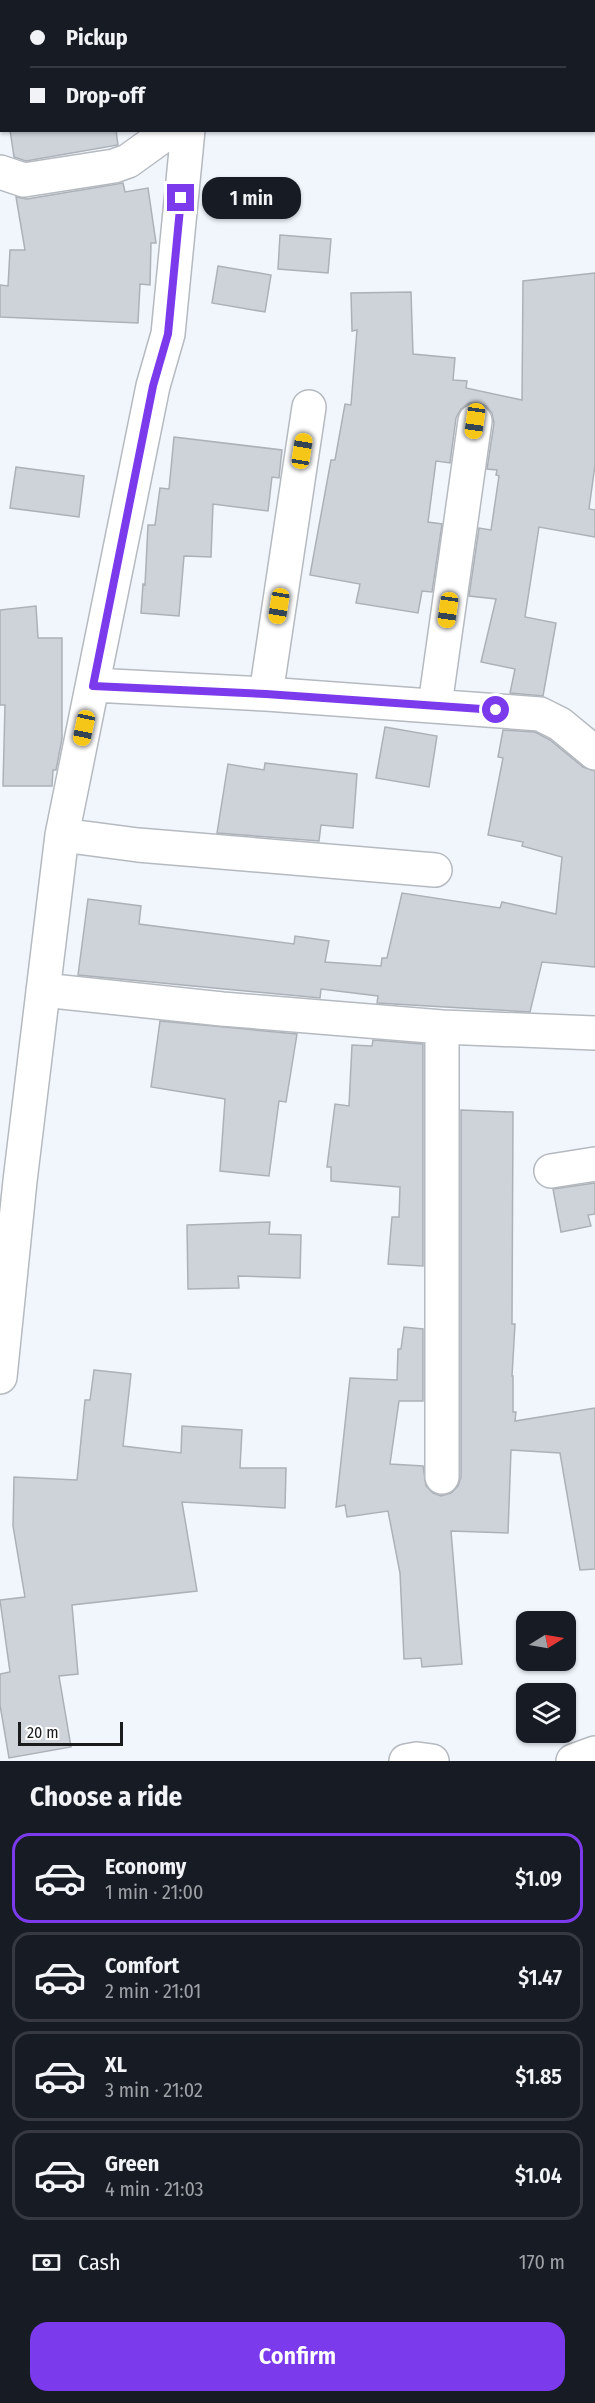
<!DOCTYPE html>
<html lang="en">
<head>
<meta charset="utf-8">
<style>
  :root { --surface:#171b24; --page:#242831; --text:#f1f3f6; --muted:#9ea1a6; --line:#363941; --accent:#7c3aed }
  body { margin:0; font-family:"Fira Sans Condensed",sans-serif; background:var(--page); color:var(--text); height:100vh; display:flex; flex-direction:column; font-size:22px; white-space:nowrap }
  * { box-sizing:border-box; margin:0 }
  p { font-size:20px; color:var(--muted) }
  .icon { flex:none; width:33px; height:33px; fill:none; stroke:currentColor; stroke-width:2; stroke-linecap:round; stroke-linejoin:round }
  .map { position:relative; height:1761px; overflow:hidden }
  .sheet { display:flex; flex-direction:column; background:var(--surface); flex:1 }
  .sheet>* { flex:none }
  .hud { position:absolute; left:0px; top:0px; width:596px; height:132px; box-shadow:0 2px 4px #0004; display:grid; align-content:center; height:132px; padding:0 30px; background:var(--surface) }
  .needle { width:39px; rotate:79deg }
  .fabs { position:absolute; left:516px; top:1611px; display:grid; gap:12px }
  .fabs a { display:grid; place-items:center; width:60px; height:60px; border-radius:12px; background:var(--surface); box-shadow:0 2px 4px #0004; font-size:30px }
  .scale { position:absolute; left:18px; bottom:15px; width:105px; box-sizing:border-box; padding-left:6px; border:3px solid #191b1d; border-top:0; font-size:16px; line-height:21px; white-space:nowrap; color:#191b1d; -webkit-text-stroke:4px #fff; paint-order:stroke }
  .end { position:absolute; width:27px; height:27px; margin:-14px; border:8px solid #7c3aed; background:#fff; box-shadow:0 0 0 3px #fff }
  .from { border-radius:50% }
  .bubble { position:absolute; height:42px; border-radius:18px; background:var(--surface); box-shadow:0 2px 4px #0004; font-size:20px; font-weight:600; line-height:42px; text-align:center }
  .car { position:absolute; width:18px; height:36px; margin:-18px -9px; border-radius:8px; box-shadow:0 0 4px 2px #0007; background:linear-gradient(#f5c518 24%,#345 0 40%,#f5c518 0 76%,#345 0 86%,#f5c518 0) }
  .hud b { display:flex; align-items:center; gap:21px; height:57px; font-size:22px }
  .hud b+b { border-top:2px solid var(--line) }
  .hud i { width:15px; height:15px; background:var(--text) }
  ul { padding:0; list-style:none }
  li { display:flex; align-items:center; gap:18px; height:90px; margin:0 12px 9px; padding:0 18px; border:3px solid var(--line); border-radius:18px }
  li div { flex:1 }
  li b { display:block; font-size:22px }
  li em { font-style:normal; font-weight:600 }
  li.on { border-color:var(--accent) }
  li>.icon { width:54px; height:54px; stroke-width:1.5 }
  h2 { padding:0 30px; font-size:27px; line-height:72px }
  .pay { display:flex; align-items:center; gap:15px; height:66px; padding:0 30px; font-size:22px }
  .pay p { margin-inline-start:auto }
  .button { display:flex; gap:12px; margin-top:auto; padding:12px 30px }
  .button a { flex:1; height:69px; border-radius:18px; background:var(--accent); color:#fff; font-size:24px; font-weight:600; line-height:69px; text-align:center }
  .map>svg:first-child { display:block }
</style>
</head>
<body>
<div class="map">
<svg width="595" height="1761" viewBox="0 0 595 1761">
  <rect width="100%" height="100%" fill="#f1f6fd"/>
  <path fill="#ced3da" stroke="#acb1b7" stroke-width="1.5" d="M10,130H116L118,145L26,161L14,157Z
    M123,183L125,192L148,188L156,243H151L150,285L140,284L138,323L0,317V285L8,286L10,250H25L16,197L27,199Z
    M280,235L331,239L328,273L278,269Z
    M218,266L271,275L265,312L212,303Z
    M595,273V465L589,509L595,510V537L539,527L525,617L556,623L543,696L510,693L515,669L481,662L496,599L469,596L479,528L491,530L499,476L496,475L497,470L487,469L494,423L492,413L486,406L478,403H469L461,409L456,418L450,463L436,461L428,522L442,524L432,592L422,591L418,613L356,603L360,584L310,575L331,460H335L345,404L351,405L357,330L352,331L351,293L411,292L413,354L455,358L453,380L467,381L466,388L522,400L523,281Z
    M174,437L282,450L279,478L272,477L268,511L213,504L211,557L184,556L179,616L141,613L143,584L145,585L148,525H155L160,488L169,489Z
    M16,467L84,476L79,517L10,508Z
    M36,606L38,638H62V739L56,770H53L52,786H3L5,705H0V610Z
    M385,727L437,736L429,787L376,778Z
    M503,730L535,732L550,740L583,767L595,771V967L542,962L530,1012L377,1003L378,996L321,989L320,998L78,975L88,899L141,906L139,924L294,944L295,936L329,941L325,962L381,966L382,958H387L402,893L500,908L502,902L556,914L562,857L522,846L523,842L488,835L503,758L498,757Z
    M265,763L357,774L353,828L321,825L319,841L217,833L228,764L264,770Z
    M160,1021L297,1034L286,1102L279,1101L269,1176L220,1171L225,1099L151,1087Z
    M373,1040L423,1044V1266L388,1264L392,1217H399L400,1187L331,1181V1167H327L335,1104L349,1106L352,1045L372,1046Z
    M461,1110L513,1112L512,1324H515L512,1376H513V1412H516L515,1421L595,1408V1569L580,1570L560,1453L511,1450L508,1533L451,1531L462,1664L422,1667L421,1658L404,1659L400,1573L388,1511L347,1517L345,1505L336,1507L350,1378L397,1380L398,1349H401L404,1327L423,1329V1401H399L390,1464L423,1466L426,1486L433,1493L441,1496L451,1493L458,1486L461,1477Z
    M595,1183V1214L588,1215L591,1226L561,1232L553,1189Z
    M270,1222L269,1234L301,1235L300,1278L238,1276L239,1288L188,1289L187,1225Z
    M94,1370L131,1374L123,1446L181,1453L182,1426L242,1430L240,1468H286L285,1508L182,1502L197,1591L72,1605L78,1674L59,1676L71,1747L9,1758L0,1705V1674L10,1672L0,1600L25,1597L13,1526L14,1477L77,1480L85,1400H90Z"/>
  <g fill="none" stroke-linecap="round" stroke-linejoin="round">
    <g stroke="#b5bac0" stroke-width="36">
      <path id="street" d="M174,0V2
        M0,172L24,180L114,166L128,161L171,130
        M93,685L266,694L540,714L560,724L595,753
        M266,694L309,407
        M435,705L475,421
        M62,835L138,845L435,870
        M43,990L222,1009L442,1027L595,1033
        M442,1027V1477
        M551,1171L595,1164
        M0,1377L20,1181L62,835L153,386L168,334L188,130
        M406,1761L417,1759L432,1761
        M573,1761L595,1753"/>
    </g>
    <use href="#street" stroke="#fff" stroke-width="33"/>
  </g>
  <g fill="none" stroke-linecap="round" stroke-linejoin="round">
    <path stroke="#7c3aed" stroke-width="8" d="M181,198L168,334L153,386L93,686L266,694L496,710"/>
  </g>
</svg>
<div class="fabs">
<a><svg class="needle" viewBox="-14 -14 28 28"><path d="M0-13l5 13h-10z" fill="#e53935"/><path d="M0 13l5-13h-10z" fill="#9ea1a6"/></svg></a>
<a><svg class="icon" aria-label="layers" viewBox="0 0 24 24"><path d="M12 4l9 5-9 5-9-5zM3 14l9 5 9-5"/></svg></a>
</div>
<div class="scale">20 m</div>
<i class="end from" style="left:496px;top:710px"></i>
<i class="end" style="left:181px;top:198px"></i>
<div class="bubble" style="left:202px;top:177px;width:99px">1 min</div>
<i class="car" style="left:475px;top:421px;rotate:188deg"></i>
<i class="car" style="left:302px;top:451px;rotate:9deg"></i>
<i class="car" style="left:279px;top:606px;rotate:189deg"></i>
<i class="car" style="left:448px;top:610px;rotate:188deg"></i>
<i class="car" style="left:84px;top:728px;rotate:192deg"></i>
<div class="hud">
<b><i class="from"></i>Pickup</b>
<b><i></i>Drop-off</b>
</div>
</div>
<section class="sheet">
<h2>Choose a ride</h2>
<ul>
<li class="on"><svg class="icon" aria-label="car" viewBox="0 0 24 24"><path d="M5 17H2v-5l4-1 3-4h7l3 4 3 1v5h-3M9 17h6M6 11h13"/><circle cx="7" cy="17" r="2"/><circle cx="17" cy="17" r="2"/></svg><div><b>Economy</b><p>1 min · 21:00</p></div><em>$1.09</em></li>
<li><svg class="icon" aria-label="car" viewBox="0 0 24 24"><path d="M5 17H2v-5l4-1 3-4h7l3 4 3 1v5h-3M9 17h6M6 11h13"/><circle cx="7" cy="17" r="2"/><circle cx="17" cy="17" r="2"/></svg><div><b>Comfort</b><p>2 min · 21:01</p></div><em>$1.47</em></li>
<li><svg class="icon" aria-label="car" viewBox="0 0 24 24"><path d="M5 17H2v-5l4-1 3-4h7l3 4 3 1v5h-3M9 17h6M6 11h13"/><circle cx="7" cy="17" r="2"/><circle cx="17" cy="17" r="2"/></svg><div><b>XL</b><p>3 min · 21:02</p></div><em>$1.85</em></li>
<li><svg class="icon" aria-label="car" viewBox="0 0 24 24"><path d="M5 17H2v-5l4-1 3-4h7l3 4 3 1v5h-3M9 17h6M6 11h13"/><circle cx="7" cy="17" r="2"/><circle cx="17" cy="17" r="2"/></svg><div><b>Green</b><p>4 min · 21:03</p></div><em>$1.04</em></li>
</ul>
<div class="pay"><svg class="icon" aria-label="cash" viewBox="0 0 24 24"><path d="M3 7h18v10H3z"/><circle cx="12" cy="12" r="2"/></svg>Cash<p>170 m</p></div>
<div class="button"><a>Confirm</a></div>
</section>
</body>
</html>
